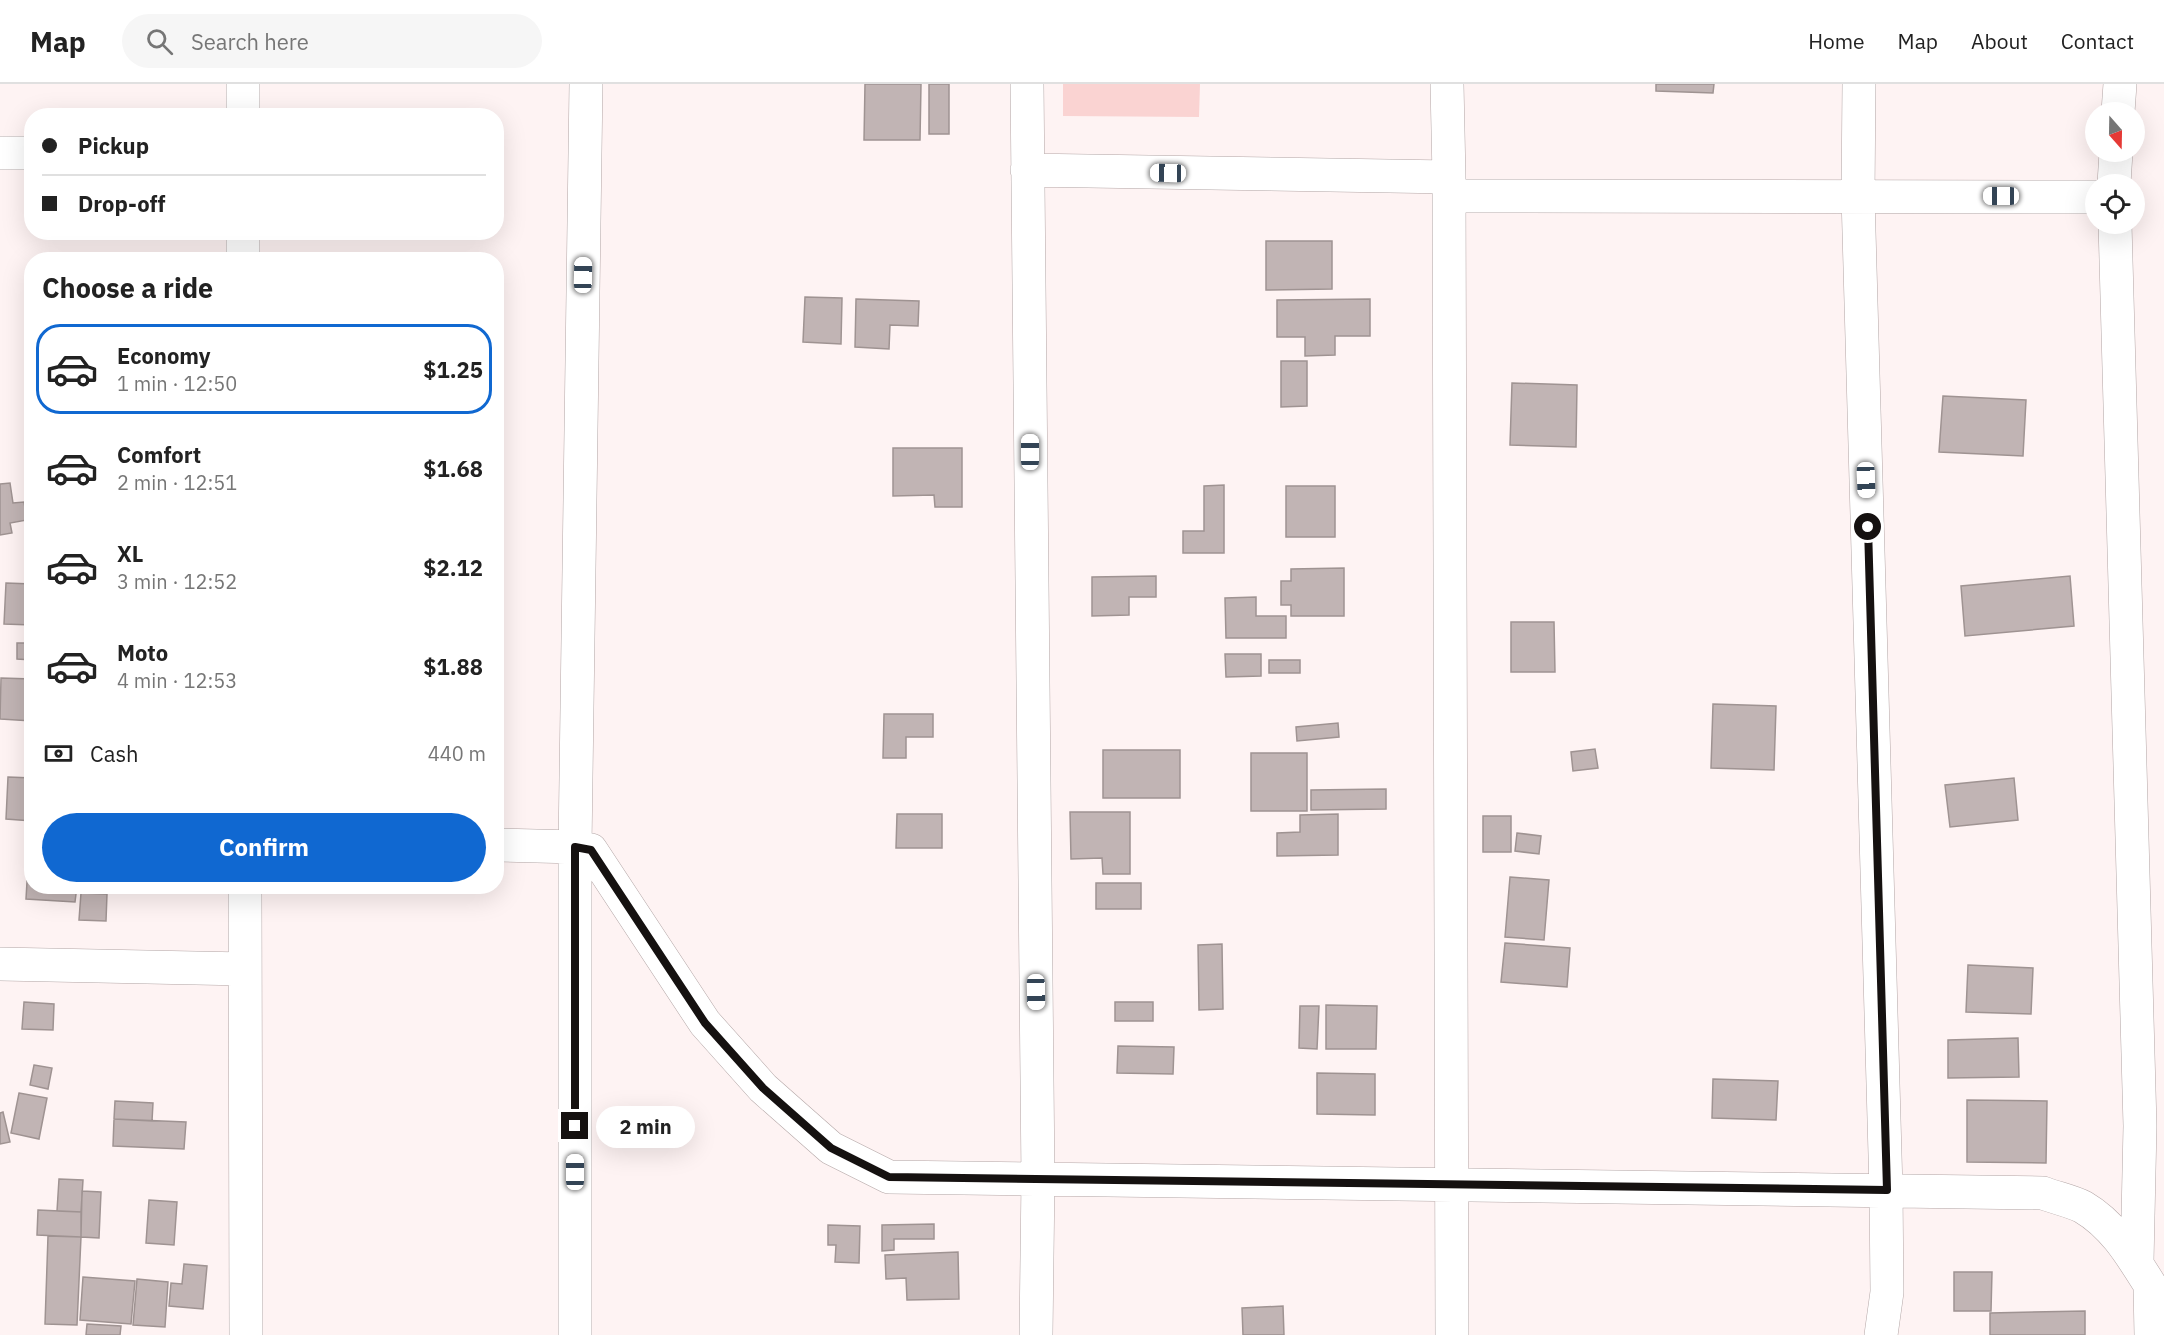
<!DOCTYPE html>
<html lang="en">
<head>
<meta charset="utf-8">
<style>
  :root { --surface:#fff; --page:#f6f6f6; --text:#222; --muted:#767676; --line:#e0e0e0; --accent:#1068d1 }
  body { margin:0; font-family:"IBM Plex Sans",sans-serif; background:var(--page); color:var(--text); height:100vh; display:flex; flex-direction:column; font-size:22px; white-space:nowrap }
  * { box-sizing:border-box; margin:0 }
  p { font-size:20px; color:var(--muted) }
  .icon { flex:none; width:33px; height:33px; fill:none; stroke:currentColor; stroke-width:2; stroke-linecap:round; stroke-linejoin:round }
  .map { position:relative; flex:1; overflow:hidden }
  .side { position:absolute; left:24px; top:168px; width:480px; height:642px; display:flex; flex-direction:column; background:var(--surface); border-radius:24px; box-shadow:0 6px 24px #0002 }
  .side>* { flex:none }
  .hud { position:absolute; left:24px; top:24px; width:480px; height:132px; border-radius:24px; box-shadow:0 6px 24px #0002; display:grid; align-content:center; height:132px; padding:0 18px; background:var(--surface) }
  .needle { width:39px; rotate:160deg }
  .fabs { position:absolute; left:2085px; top:18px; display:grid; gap:12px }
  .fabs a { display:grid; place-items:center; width:60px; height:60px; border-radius:50%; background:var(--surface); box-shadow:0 6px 24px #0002; font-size:30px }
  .end { position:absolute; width:27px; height:27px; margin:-14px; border:8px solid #151110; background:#fff; box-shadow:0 0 0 3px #fff }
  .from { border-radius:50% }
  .bubble { position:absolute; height:42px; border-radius:21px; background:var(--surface); box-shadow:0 6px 24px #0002; font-size:20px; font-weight:700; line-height:42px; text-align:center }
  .car { position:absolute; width:18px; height:36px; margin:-18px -9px; border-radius:8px; box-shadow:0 0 4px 2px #0007; background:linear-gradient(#fff 24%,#345 0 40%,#fff 0 76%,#345 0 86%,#fff 0) }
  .hud b { display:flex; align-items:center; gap:21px; height:57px; font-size:22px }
  .hud b+b { border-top:2px solid var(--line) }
  .hud i { width:15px; height:15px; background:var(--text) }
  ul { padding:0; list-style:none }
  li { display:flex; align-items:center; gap:18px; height:90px; margin:0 12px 9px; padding:0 6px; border:3px solid transparent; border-radius:24px }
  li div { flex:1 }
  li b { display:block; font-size:22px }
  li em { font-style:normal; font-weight:700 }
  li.current { border-color:var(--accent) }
  li>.icon { width:54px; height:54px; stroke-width:1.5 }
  h2 { padding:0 18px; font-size:27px; line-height:72px }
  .pay { display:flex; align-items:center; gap:15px; height:66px; padding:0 18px; font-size:22px }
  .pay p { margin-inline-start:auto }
  .cta { display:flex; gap:12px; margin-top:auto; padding:12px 18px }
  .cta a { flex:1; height:69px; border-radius:36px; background:var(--accent); color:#fff; font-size:24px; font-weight:700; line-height:69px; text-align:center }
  header { display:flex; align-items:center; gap:36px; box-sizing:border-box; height:84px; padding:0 30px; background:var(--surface); border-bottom:2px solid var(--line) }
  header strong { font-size:28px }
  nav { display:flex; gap:33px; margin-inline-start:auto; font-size:21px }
  .search { width:420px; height:54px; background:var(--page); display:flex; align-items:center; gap:15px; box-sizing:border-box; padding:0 21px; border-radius:33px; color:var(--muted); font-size:22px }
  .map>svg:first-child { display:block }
</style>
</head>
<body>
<header>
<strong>Map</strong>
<div class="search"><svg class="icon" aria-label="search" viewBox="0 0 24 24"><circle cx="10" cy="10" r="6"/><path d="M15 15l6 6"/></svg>Search here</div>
<nav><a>Home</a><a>Map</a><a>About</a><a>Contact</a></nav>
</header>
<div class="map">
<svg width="2164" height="1251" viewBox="0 0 2164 1251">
  <rect width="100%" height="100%" fill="#fef3f3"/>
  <path fill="#fad3d2" d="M1063,0H1200L1199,33L1063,32Z"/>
  <path fill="#c1b4b4" stroke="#9f9392" stroke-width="1.5" d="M865,0H921L920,56H864Z
    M929,0H949V50H929Z
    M1656,0H1714L1713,9L1656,7Z
    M1266,157H1332V205L1266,206Z
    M805,213L842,214L841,260L803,258Z
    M856,215L919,217L918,242L890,241L889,265L855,263Z
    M1370,215V252H1335V271L1305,272V253H1277V216Z
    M1281,277H1307V322L1281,323Z
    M1512,299L1577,301L1576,363L1510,361Z
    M1943,312L2026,316L2023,372L1939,368Z
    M893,364H962V423H935L934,411L893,412Z
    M10,399L13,419L24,418L27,436L10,439L12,449L0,451V400Z
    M1224,401V469H1183V447H1204V402Z
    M1286,402H1335V453H1286Z
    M1344,484V532H1291V521H1281V497H1291V485Z
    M1156,492V513H1129V531L1092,532V493Z
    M2070,492L2074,542L1965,552L1961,502Z
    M6,499L32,500V541L4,540Z
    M1256,513V532H1286V554H1226L1225,514Z
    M1511,538H1554L1555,588H1511Z
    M17,559H32V576L17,575Z
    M1225,570H1261V592L1226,593Z
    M1269,576H1300V589H1269Z
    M1,594L32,595V637L0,635Z
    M1713,620L1776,622L1774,686L1711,684Z
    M884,630H933V653H906V674H883Z
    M1338,639L1339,653L1297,657L1296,643Z
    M1595,665L1598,684L1573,687L1571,668Z
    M1103,666H1180V714H1103Z
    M1251,669H1307V727H1251Z
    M8,693L32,694V737L6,735Z
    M2014,694L2018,736L1950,743L1945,701Z
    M1386,705V725L1311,726V706Z
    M1070,728H1130V790H1103L1102,774L1071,775Z
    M897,730H942V764H896Z
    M1338,730V771L1277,772V749L1300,748V731Z
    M1483,732H1511V768H1483Z
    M1517,749L1541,752L1539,770L1515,767Z
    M29,764H32V802H77L75,818L26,815Z
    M1510,793L1549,796L1544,856L1505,853Z
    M1096,799H1141V825H1096Z
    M115,802H159L158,806Z
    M81,809L107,810L106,837L79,836Z
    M1505,859L1570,864L1567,903L1501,898Z
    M1222,860L1223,925L1199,926L1198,861Z
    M1968,881L2033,884L2031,930L1966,928Z
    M24,918L54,920L53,946L22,945Z
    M1115,918H1153V937H1115Z
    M1326,921L1377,922L1376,965H1326Z
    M1300,922H1319L1317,965L1299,964Z
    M2018,954L2019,993L1948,994V956Z
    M1118,962L1174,963L1173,990L1117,989Z
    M34,981L52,984L48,1005L30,1001Z
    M1317,989L1375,990V1031L1317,1030Z
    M1713,995L1778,997L1776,1036L1712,1034Z
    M19,1009L47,1014L39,1055L11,1049Z
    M1967,1016L2047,1017L2046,1079L1967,1078Z
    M115,1017L153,1019L152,1037L114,1035Z
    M3,1028L10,1058L0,1060V1029Z
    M114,1035L186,1038L184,1065L113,1062Z
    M59,1095L83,1096L81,1128L57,1127Z
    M82,1107L101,1108L99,1154L81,1153Z
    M149,1116L177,1118L174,1161L146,1159Z
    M38,1126L81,1128V1153L37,1151Z
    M934,1140V1155H894V1166L882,1167V1141Z
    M828,1141L860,1142L859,1179L835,1178L836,1161H828Z
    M48,1152L81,1153L77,1241L45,1240Z
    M958,1168L959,1215L907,1216L906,1194L886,1195L885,1171Z
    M184,1180L207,1182L203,1225L169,1222L171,1199L182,1200Z
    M1954,1188H1992L1991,1227H1954Z
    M83,1193L135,1197L131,1240L80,1236Z
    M137,1195L168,1198L165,1243L133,1241Z
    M1283,1222L1284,1251H1243L1242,1224Z
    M2085,1227V1251H1990V1229Z
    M87,1240L121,1242L120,1251H86Z"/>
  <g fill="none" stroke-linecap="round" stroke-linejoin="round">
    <g stroke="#b3a6a6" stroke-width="34">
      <path id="minor" d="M243,0V32
        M1027,0L1038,1095L1036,1251
        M1447,0L1449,93L1452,1251
        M1859,0L1858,112L1886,1106L1887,1208L1881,1251
        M2118,28L2120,0
        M0,69H32
        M1027,86L1449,93
        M2114,100L2116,68
        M1449,112L2096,113
        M2115,140L2140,1042L2137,1178
        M243,148V176
        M496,761L575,763L591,766L705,939L763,1004L831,1064L889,1093L2043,1109C2056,1114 2071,1117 2083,1123C2122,1146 2139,1187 2164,1222
        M245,802L246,1251
        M0,880L245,885
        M2150,1202L2151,1251
        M575,1251V763L586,0"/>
    </g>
    <use href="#minor" stroke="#fff" stroke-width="33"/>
  </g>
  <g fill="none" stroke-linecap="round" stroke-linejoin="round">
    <path stroke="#151110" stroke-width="8" d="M575,1042V763L591,766L705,939L763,1004L831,1064L889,1093L1887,1106L1868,443"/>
  </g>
</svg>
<div class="fabs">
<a><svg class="needle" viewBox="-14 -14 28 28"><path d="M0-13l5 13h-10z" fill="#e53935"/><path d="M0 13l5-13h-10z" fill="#767676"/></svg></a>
<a><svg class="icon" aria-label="locate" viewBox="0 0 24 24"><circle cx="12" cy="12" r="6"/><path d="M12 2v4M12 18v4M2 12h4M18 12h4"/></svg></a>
</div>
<i class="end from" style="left:1868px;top:443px"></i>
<i class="end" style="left:575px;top:1042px"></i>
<div class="bubble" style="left:596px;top:1022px;width:99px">2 min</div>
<i class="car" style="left:1168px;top:89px;rotate:271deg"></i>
<i class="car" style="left:2001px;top:112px;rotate:270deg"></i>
<i class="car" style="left:583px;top:191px;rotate:1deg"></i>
<i class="car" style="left:1030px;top:368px;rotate:0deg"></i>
<i class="car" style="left:1866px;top:396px;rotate:178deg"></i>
<i class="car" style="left:1036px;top:908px;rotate:179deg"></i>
<i class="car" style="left:575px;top:1088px;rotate:0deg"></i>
<div class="hud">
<b><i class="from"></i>Pickup</b>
<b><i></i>Drop-off</b>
</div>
<section class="side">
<h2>Choose a ride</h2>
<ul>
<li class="current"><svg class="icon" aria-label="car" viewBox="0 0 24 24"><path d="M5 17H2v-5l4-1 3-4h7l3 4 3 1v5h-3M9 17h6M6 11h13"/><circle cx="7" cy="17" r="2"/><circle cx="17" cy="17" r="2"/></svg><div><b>Economy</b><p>1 min · 12:50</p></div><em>$1.25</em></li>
<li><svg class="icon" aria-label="car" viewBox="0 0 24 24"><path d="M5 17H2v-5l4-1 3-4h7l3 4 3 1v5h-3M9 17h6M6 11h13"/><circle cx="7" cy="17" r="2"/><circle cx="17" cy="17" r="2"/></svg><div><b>Comfort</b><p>2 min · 12:51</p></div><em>$1.68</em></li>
<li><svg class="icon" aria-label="car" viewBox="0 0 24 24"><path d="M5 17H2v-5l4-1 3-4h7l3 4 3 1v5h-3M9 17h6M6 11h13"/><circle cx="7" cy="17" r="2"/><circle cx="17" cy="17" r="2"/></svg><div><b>XL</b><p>3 min · 12:52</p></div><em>$2.12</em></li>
<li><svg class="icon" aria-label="car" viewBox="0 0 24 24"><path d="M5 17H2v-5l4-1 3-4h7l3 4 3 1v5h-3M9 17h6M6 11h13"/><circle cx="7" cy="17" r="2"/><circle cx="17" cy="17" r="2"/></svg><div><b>Moto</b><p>4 min · 12:53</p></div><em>$1.88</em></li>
</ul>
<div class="pay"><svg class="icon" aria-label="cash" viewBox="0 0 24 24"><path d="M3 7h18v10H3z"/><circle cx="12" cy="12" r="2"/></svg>Cash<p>440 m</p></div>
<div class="cta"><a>Confirm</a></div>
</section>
</div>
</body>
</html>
